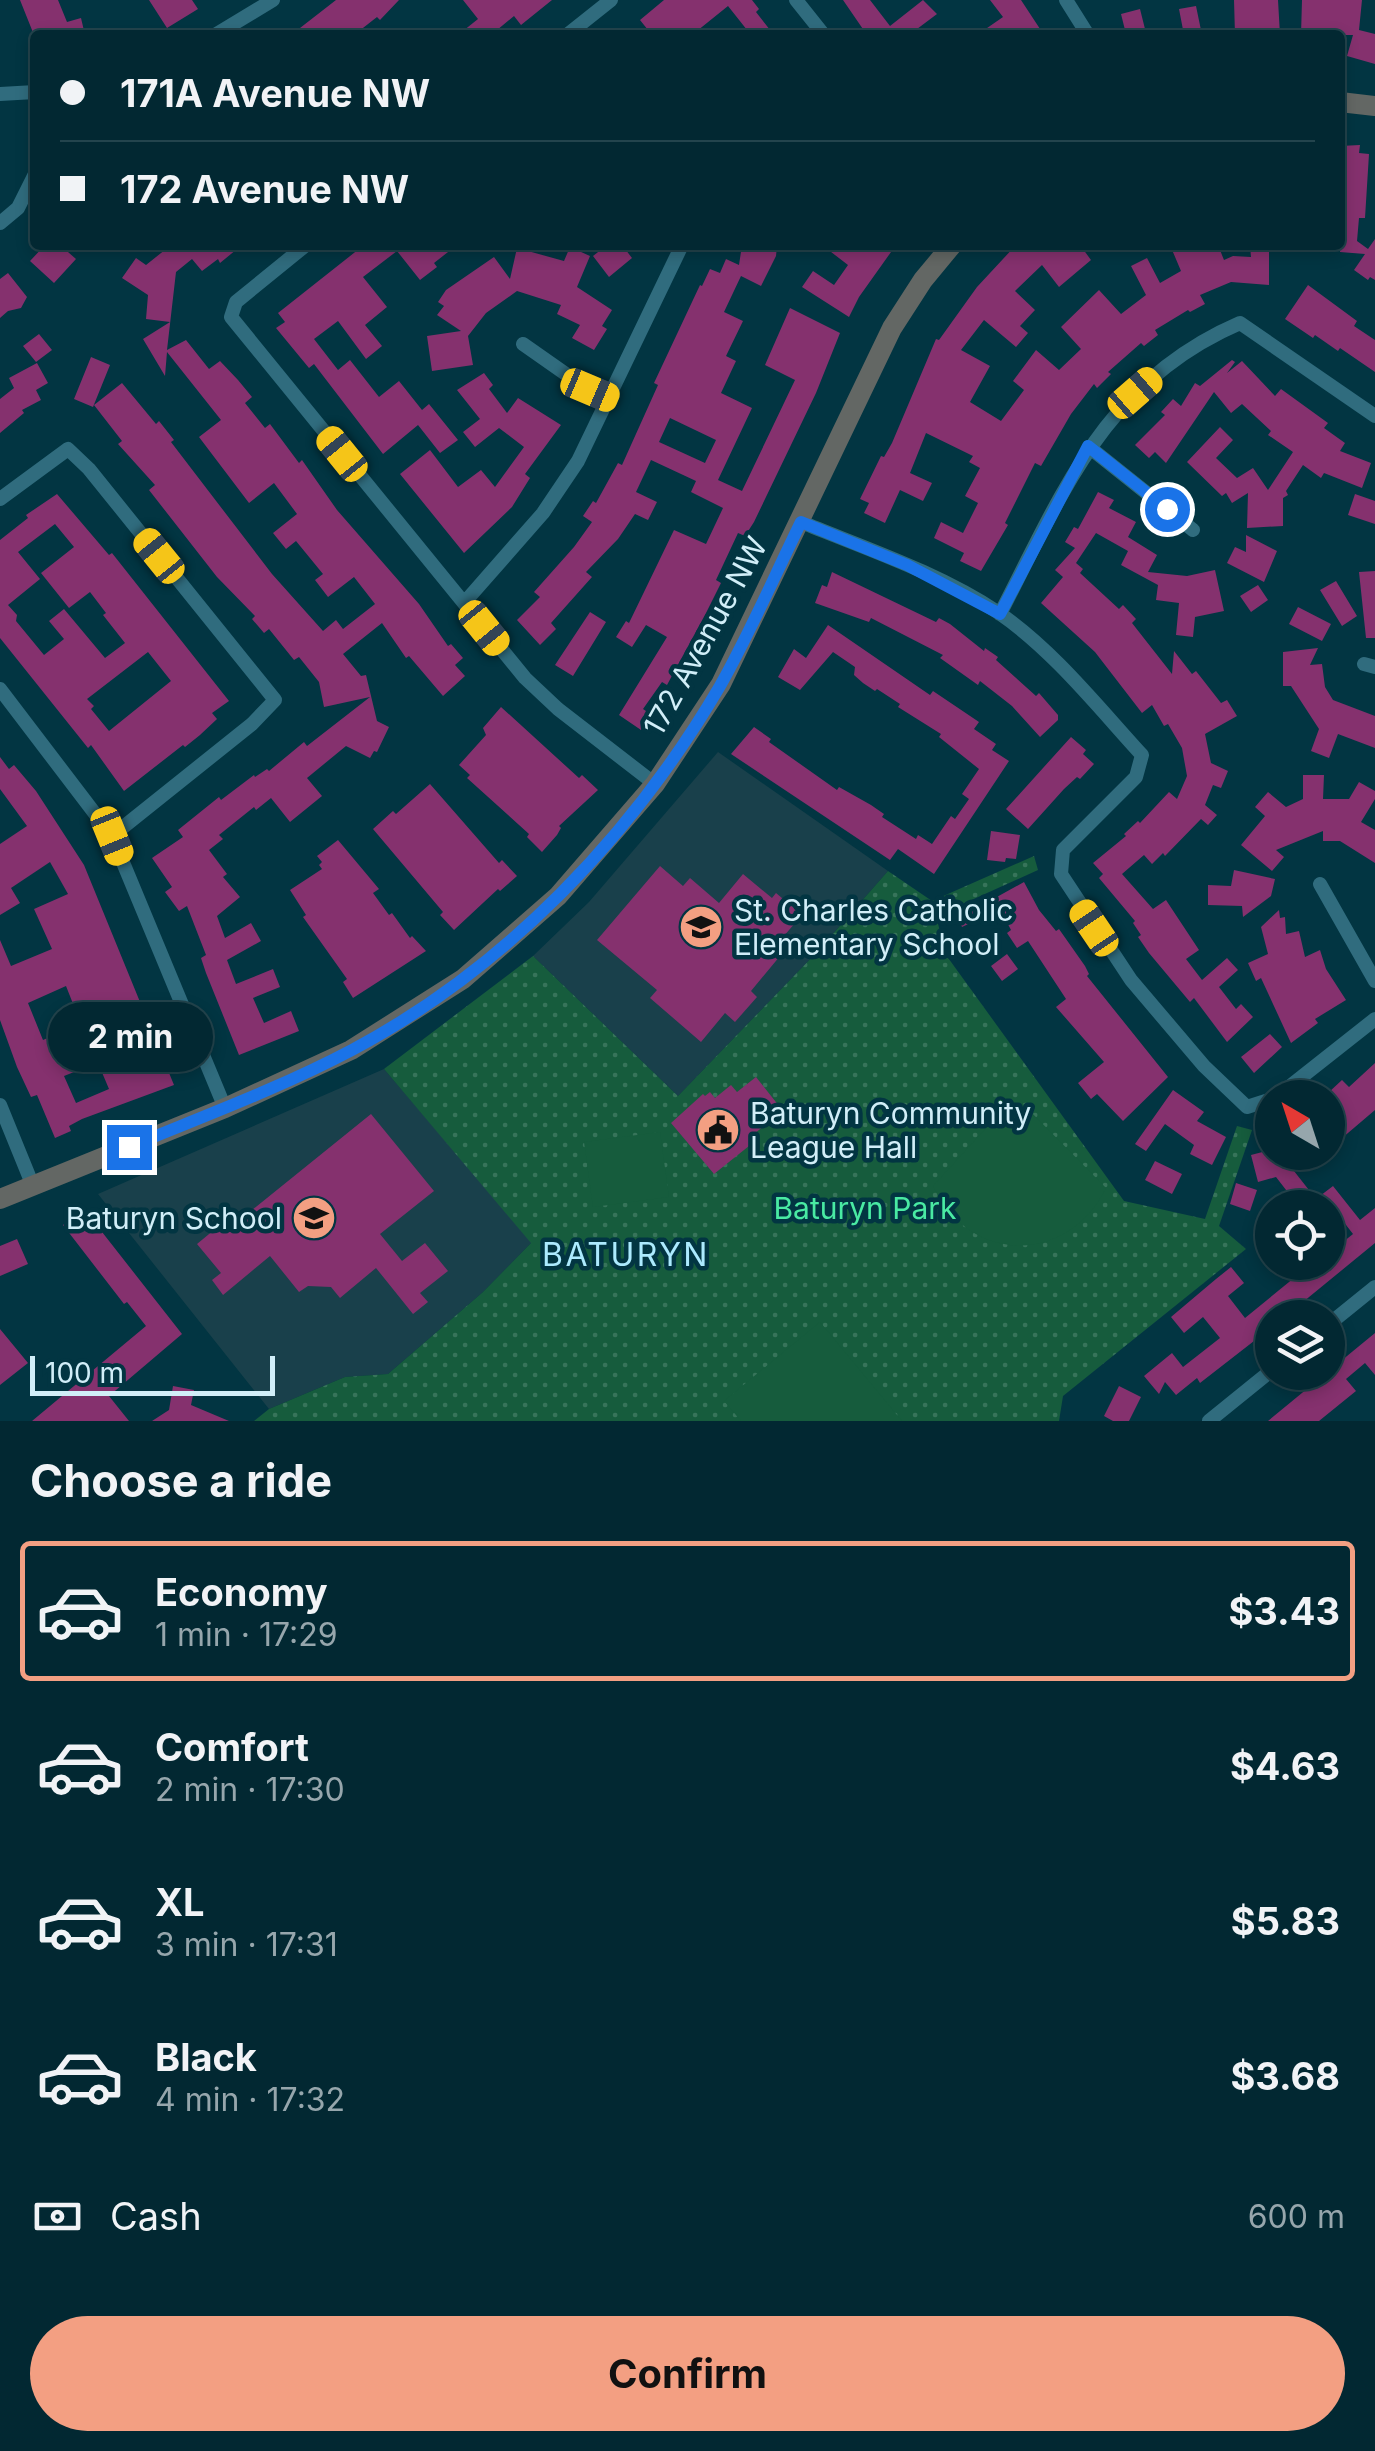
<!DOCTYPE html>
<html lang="en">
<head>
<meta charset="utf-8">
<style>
  :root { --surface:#022832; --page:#0c303a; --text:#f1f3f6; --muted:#96a6ac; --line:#23444d; --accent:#f39f82 }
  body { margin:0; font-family:Inter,sans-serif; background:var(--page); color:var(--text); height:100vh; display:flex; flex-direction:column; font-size:38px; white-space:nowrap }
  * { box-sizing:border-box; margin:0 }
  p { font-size:32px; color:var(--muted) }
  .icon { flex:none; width:55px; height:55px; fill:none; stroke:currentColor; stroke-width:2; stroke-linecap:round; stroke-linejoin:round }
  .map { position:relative; height:1421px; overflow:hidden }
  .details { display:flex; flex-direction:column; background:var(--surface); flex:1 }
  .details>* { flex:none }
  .hud { position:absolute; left:30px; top:30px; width:1315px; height:220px; border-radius:10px; box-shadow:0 5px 15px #0003,0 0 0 2px var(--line); display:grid; align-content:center; height:220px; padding:0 30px; background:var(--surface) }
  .needle { width:65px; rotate:321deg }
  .fabs { position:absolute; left:1255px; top:1080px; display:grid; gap:20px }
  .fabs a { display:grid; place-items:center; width:90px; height:90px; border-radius:50%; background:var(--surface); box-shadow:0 5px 15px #0003,0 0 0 2px var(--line); font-size:50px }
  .scale { position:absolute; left:30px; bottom:25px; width:245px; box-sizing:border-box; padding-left:10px; border:5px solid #d1eef8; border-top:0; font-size:28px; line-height:35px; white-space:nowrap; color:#d1eef8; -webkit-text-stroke:8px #023542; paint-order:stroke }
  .end { position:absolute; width:45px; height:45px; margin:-22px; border:12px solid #1a73e8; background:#fff; box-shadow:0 0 0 5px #fff }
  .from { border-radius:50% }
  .bubble { position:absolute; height:70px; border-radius:35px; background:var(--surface); box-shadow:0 5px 15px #0003,0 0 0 2px var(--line); font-size:32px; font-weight:700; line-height:70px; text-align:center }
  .car { position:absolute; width:30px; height:60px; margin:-30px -15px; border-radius:12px; box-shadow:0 0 8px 2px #0007; background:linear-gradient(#f5c518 24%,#345 0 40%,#f5c518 0 76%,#345 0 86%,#f5c518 0) }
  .hud b { display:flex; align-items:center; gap:35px; height:95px; font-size:38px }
  .hud b+b { border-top:2px solid var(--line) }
  .hud i { width:25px; height:25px; background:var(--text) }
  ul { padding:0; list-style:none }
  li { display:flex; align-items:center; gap:30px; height:140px; margin:0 20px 15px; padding:0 10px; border:5px solid transparent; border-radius:10px }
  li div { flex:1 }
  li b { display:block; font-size:38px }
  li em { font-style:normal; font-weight:700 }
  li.on { border-color:var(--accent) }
  li>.icon { width:90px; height:90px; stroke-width:1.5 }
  h2 { padding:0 30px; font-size:45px; line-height:120px }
  .pay { display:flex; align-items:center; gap:25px; height:110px; padding:0 30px; font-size:38px }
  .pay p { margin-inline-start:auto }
  .button { display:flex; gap:20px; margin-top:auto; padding:20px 30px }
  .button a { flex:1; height:115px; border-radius:60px; background:var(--accent); color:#111; font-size:40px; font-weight:700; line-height:115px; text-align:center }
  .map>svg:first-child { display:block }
</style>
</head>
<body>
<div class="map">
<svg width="1375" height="1421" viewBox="0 0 1375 1421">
  <defs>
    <pattern id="park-dots" width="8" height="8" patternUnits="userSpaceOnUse" patternTransform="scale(2.5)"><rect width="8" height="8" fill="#165c3d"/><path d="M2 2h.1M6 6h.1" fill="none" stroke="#37745a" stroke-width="1.8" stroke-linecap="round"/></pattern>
  </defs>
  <rect width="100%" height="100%" fill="#023542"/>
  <path fill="#19404b" d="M718,752L888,871L817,952L678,1096L533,956L589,902Z
    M384,1069L532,1242L483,1292L388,1374L345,1377L269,1409L98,1194Z"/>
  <path fill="url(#park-dots)" d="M1034,856L1038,870L936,916L946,955L1124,1201L1205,1219L1237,1126L1252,1130L1219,1226L1246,1249L1063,1396L1059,1421H254L269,1409L345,1377L388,1374L483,1292L531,1243L384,1069L533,956L678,1096L817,952L888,871L932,901Z"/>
  <path fill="#165c3d" d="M1008,1104H1023L1106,1188C1068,1265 970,1265 933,1186Z
    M660,1132L669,1197L593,1207L584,1142Z
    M820,1322L902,1421H741L724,1401Z"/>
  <path fill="#85316e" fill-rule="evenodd" d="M20,0H58L67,22L81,18L85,35H34Z
    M149,0H192L198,9L167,28Z
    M336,0H399L380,20L377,17L354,35H291Z
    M463,0H552L521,25L514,16L491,35H458L478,19Z
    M664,0H752L759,9L756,12L774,35H751L728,6L692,35H652L640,20Z
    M843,0H870L890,26L923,0L937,14L909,35H867Z
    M990,0H1021L1044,35H977L1003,17Z
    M1234,0H1278L1280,35H1235Z
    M1302,0H1362L1359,30L1375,34V64L1347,56L1353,35H1301Z
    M1196,6L1202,35H1184L1179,9Z
    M1140,9L1145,29L1126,34L1121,14Z
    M1360,145L1359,153L1369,154L1365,218H1359L1357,241L1368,249L1375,239V280L1370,277L1368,280L1354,270L1365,254L1340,252V146Z
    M45,245H60L76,259L54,283L30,261Z
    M171,245H242L220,263L218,259L202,271L192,259L176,272L167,350L186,340L209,369L220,361L238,380L252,397L245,403L265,428L270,424L299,463L302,460L337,510L419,604L448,646L451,644L463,658L455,665L465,676L443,696L409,656L406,658L382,623L343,654L361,676L366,675L377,721L389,727L377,752L374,751L370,758L346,746L307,778L322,796L290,822L271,798L256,810L254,807L219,835L223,839L209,850L227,874L223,877L240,897L217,916L225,938L251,923L261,941L227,960L236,984L273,969L280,987L253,998L264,1023L291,1011L299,1031L239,1055L206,973L201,958L206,955L187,906L179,911L165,892L172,887L152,858L183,837L178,830L219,797L221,800L254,775L255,777L267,769L269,771L304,742L307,746L370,697L324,707L319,682L299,657L294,660L269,629L264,633L252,619L255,616L217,577L149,490L155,485L118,444L122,441L94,405L122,383L156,424L159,421L174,440L171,442L272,574L323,631L336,620L343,629L375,604L354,577L328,597L315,580L323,574L296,541L286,549L273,533L297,514L274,483L249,503L199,437L221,420L167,352L165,376L143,339L170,322L146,319L148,295L122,278L136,258L146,265Z
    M364,245H457L434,263L437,267L420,280L397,251L363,277L387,307L365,325L382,346L366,359L338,321L314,339L338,370L350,360L379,397L399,381L422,410L429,404L458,440L440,453L418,425L383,454L314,364L309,368L276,328L285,322L278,313Z
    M607,245H622L632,258L609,277L593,256Z
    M742,245L777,246L776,256L761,286L741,276L724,312L743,321L726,356L736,361L721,393L752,408L718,480L742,491L795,380L765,365L790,308L840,333L816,393L754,522L745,536L738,533L716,580L721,583L706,613L667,685L662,682L643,709L652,715L641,730L619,715L667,637L646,625L632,647L616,637L626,621L629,623L674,530L706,544L723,508L691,492L696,481L651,460L636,492L657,502L648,520L635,514L618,539L586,572L592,577L551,623L556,629L540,645L517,620L540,597L534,592L574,547L592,522L583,516L593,501L596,503L618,463L622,465L658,385L654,383L700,285L702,286L710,269L720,273L726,259L739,265ZM670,418L716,440L705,463L659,442Z
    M822,245H896L859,297L849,317L802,287L813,271L834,285L848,265Z
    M1016,245H1080L1091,260L1059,287L1042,265L1015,291L1035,310L1020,326L1028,333L1016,347L984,320L961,350L990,366L970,402L1001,421L1024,390L1013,381L1036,350L1059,370L1081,349L1061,327L1099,290L1121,314L1146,295L1131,266L1147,258L1160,283L1181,271L1170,245H1218L1224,260L1233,256L1251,257L1250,245H1269V285L1231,282L1200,295L1205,304L1190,312L1188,310L1155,330L1158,335L1144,346L1141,343L1108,372L1111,374L1097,388L1094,384L1071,414L1041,466L1035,463L1005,523L1008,525L981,571L960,561L964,553L934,538L941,522L963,533L978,503L965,496L980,468L969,462L973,456L926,433L910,473L932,483L923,501L900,490L885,523L864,513L869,503L860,499L881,456L884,457L892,443L936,339L939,340L977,287Z
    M570,247L590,256L577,287L612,310L602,326L607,329L594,350L572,338L580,325L557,314L561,305L517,291L486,313L468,336L473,365L432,371L427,336L461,331L437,315L444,306L438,302L446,290L494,257L510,279L517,248L564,261Z
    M8,273L27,297L21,308L8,311L0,318V279Z
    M1308,285L1357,321L1354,326L1375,340V372L1340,348L1338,351L1315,335L1313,338L1285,319Z
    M39,334L52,350L36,362L23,346Z
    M91,357L110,365L93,407L74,399Z
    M1232,360L1235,362L1227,373L1242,361L1275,396L1281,389L1328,423L1324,428L1345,443L1340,451L1371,463L1362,488L1324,473L1321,478L1303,465L1286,491L1288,495L1283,498V526L1247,528L1248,493L1232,503L1226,493L1222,496L1187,462L1220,427L1233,440L1216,458L1237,478L1253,468L1268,490L1293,452L1268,435L1271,431L1242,404L1231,413L1214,392L1166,463L1155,452L1149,458L1135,445L1165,415L1161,412L1173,399L1181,406L1195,383L1200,386Z
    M37,363L48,383L36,390L41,400L22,410L24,413L0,433V399L14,388L9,378Z
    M484,373L493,385L489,389L507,413L518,398L561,425L525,474L530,478L512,507L464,553L400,474L430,450L458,487L481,470L495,487L524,447L499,428L475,447L463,432L480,419L457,390Z
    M1098,492L1114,500L1109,508L1136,522L1128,537L1157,555L1148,572L1187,576L1215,570L1224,611L1195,617L1193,637L1176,635L1179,603L1156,600L1158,585L1121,565L1128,551L1096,533L1076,563L1083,569L1080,573L1119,609L1123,605L1136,619L1132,623L1172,674L1174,651L1192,674L1196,671L1221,703L1227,700L1237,716L1205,734L1211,763L1228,771L1221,788L1213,785L1205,805L1217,815L1208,825L1201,819L1165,856L1163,853L1152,864L1144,855L1122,874L1153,909L1166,900L1199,950L1186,959L1202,980L1227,958L1238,970L1219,987L1236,1009L1241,1004L1253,1017L1227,1042L1194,998L1190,1002L1149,953L1138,937L1141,935L1133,923L1135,921L1099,878L1103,874L1093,863L1126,836L1124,834L1138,821L1140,823L1169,792L1177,799L1187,776L1182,748L1168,724L1164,726L1152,705L1142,713L1095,652L1041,603L1063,577L1055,570L1075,548L1065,542L1074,527L1078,529Z
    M57,494L109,555L112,553L229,701L212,713L217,719L200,735L185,747L183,745L124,791L91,745L88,748L0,638V540L28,518L26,515ZM55,524L74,547L41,573L69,608L90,592L106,613L103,615L125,643L105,658L64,609L49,621L64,639L44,655L16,621L17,615L8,605L40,579L18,552ZM148,652L171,681L109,731L91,709L94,706L87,699Z
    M1355,494L1375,501V524L1348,515Z
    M1246,535L1277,551L1264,582L1227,563L1235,547L1246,552Z
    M1375,571V638H1366L1359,572Z
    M832,572L936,622L939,618L950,624L984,651L985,648L998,657L996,660L1036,696L1039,693L1058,715V720L1040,737L1012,706L980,681L978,685L940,658L943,655L871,618L869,622L815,603L822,585L827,587Z
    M1336,581L1357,616L1342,626L1320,590Z
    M1258,585L1268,600L1251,612L1240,596Z
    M1298,607L1331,624L1322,641L1289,624Z
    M590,612L606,622L573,676L555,665Z
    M828,625L930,695L933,691L979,722L974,729L996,744L992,750L1009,761L934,874L898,849L890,860L731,754L754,727L771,739L769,742L837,790L839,787L871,805L884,814L882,817L916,839L918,835L932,844L951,816L955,819L969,799L962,794L979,769L939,737L941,734L898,707L900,704L877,689L875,691L863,683L854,675L855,667L833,652L800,690L778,677L794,649L806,658Z
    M1318,648L1310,665L1322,664L1325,687L1333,700L1375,716V748L1338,734L1329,758L1311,751L1319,729L1291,686H1283V652Z
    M501,707L579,778L582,775L598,790L559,826L561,828L557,835L542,852L527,837L529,834L467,778L470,775L459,765L486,735L483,728Z
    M1071,737L1086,750L1083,754L1094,764L1080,779L1077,777L1064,789L1028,829L1006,809Z
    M0,757L9,769L14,765L36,791L84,865L174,1085L82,1119L69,1126L71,1131L55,1138L37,1095L31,1097L17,1067L0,1020V940L11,966L52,949L34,909L68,894L50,862L11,888L20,903L0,915V844L27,826L0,789ZM66,986L81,1024L109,1012L123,1052L98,1063L109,1089L76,1103L64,1076L92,1065L75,1026L43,1040L28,1003Z
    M1303,775H1324L1323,799H1349L1359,782L1375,791V799L1361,822L1375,830V863L1340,841H1323V831L1276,850L1284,857L1272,871L1241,845L1265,816L1255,807L1268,792L1286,807L1303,799Z
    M430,784L499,863L502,860L517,876L500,891L498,889L454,930L440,915L443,912L373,829L393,811L396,814Z
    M991,831L1020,835L1016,859L1006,858L1005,862L987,860Z
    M338,840L379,889L373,893L389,915L392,913L410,938L412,936L426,951L353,998L343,982L347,979L303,917L306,915L290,890L322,869L319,865L322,862L317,856Z
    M660,866L683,886L690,878L719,903L743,874L772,898L776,893L802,915L777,944L785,950L751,991L757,997L735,1022L725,1013L701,1042L650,998L657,990L597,940Z
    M1234,870L1275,879L1271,896L1243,917L1242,906L1208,905V885L1231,886Z
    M1024,882L1039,910L1056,931L1059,929L1085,966L1089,974L1087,976L1168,1077L1123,1121L1097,1094L1091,1099L1078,1083L1104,1062L1056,1007L1066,999L1028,941L1017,948L1007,933L1011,930L1000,909L962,927L954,908L973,900L977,908Z
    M1279,910L1280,918L1285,917L1286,934L1299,931L1305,957L1320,950L1326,969L1346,1000L1315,1019L1318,1023L1291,1043L1261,978L1256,981L1248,963L1268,954L1261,927Z
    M1007,954L1018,969L1002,981L991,966Z
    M1270,1034L1282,1047L1254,1073L1241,1057Z
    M1375,1063V1110L1328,1150V1093L1342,1080L1349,1087Z
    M756,1077L783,1111L750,1137L754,1142L714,1174L671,1123L703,1094L705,1096L710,1092L715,1098L731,1085L737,1092Z
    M1173,1090L1204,1112L1197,1121L1226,1137L1212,1165L1190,1154L1194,1145L1165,1124L1146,1151L1135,1144Z
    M371,1114L434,1191L380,1234L402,1261L425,1243L448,1271L420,1293L428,1302L413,1314L376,1268L340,1298L331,1287L308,1286L299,1292L270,1256L223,1295L212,1280L221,1273L197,1244L226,1220L231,1227Z
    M1270,1150L1271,1152H1313L1294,1171L1316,1199L1333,1186L1360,1220L1375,1208V1243L1292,1311L1297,1318H1272V1327L1200,1383L1197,1378L1176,1395L1165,1382L1159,1394L1144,1376L1172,1353L1183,1367L1220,1338L1203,1317L1184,1333L1171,1317L1216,1279L1231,1267L1244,1283L1228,1296L1245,1318L1305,1269L1317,1262H1328V1254L1353,1234L1336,1212L1328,1219V1208H1300L1276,1177L1258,1182L1251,1155Z
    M1155,1161L1182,1174L1172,1194L1145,1180Z
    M1236,1183L1257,1190L1250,1211L1230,1204Z
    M84,1209L182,1334L109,1396L129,1421H32L146,1326L127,1302L124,1304L63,1225Z
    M17,1239L28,1264L0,1276V1246Z
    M0,1329L28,1363L0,1385Z
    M1375,1333V1375L1365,1363L1346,1379L1356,1391L1319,1421H1268Z
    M173,1386L194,1390L191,1405L229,1421H152L169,1410Z
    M1119,1386L1141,1397L1129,1421H1113L1104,1416Z"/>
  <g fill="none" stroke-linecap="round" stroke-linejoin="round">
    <path stroke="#306c7e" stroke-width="14" d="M796,0L824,35
      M1066,0L1088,35
      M215,35L273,0
      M567,35L611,0
      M0,94L35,92
      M0,223L18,208L35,174
      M306,245L236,302L231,317L525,678L558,709L655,784
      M523,344L590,391L608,398
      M1089,447L1193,530
      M0,499L68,449L89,469L275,700L252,724L112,836
      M801,522C867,549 939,573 999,613C1053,650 1098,707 1142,755L1136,777L1063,850L1061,874L1131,980L1204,1066L1247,1107L1272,1099
      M464,603L543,513L578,461L682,245
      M1000,614C1063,492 1105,381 1240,323L1375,416
      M1364,664L1375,667
      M0,689L112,836L225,1108
      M1320,884L1375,981
      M1275,1098L1375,1019
      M0,1105L33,1186
      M1328,1325L1375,1287
      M1209,1421L1272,1370"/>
    <path stroke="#636764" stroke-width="20" d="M1340,102L1375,106
      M0,1199L225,1108L351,1050L463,979L558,896L655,784L721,684L892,328L923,280L952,245"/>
  </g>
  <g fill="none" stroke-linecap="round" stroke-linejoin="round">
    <path stroke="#1a73e8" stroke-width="12" d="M129,1147C204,1116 280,1088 352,1050C506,968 632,836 720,686C750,633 774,577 801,522L907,565L1000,614L1088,446L1167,509"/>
  </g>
  <defs>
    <g id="school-disc" transform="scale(2.25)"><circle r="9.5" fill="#f39f82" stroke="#023542"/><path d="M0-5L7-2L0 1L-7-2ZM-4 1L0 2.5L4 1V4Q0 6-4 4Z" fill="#111"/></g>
    <g id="civic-disc" transform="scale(2.25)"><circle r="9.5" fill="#f39f82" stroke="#023542"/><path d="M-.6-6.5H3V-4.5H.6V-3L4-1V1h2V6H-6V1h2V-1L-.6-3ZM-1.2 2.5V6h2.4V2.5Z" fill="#111"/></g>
  </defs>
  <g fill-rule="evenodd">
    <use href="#school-disc" x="701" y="927"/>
    <use href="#civic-disc" x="718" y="1130"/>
    <use href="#school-disc" x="314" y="1218"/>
  </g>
  <g text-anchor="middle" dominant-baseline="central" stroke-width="9" stroke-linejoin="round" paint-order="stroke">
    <g font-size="30" fill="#d1eef8" stroke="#023542">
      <text transform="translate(705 636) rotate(-61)">172 Avenue NW</text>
    </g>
    <g font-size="30" fill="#d1eef8" stroke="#023542" text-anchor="start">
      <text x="734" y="910">St. Charles Catholic<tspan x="734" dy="34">Elementary School</tspan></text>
      <text x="750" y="1113">Baturyn Community<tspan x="750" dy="34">League Hall</tspan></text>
      <text x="282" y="1218" text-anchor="end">Baturyn School</text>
    </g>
    <g font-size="30" fill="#49eaa3" stroke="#023542">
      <text x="865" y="1208">Baturyn Park</text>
    </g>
    <g font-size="32" letter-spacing="2.5" fill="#aceafe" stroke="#023542">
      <text x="626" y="1254">BATURYN</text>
    </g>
  </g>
</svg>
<div class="fabs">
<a><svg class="needle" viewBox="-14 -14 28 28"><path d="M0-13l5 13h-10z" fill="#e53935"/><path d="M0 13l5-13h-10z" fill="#96a6ac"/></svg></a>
<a><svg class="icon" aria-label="locate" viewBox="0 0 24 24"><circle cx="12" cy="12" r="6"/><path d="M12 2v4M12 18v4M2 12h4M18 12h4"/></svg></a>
<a><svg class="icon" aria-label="layers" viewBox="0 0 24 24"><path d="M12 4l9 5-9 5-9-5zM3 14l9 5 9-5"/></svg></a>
</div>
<div class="scale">100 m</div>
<i class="end from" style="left:1167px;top:509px"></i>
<i class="end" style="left:129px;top:1147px"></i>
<div class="bubble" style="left:48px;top:1002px;width:165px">2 min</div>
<i class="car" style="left:590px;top:390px;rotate:113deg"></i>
<i class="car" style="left:1135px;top:393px;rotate:49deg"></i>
<i class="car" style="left:342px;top:454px;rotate:321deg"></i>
<i class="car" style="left:159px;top:556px;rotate:321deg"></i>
<i class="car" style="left:484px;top:628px;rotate:141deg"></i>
<i class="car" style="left:112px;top:836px;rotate:158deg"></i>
<i class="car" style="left:1094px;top:928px;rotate:326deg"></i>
<div class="hud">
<b><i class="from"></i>171A Avenue NW</b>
<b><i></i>172 Avenue NW</b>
</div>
</div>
<section class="details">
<h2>Choose a ride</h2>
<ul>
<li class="on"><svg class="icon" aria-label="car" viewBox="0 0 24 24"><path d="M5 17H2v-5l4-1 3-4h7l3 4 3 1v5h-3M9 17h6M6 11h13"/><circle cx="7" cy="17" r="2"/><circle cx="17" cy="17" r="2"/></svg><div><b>Economy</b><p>1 min · 17:29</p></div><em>$3.43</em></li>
<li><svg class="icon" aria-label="car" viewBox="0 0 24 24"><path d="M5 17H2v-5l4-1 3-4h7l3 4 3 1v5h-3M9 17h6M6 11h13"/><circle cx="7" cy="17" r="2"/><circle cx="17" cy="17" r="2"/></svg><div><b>Comfort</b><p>2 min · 17:30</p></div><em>$4.63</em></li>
<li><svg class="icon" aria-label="car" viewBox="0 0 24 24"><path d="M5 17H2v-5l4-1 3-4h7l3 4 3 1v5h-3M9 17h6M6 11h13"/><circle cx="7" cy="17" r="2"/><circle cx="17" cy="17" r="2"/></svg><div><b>XL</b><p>3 min · 17:31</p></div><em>$5.83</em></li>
<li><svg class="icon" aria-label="car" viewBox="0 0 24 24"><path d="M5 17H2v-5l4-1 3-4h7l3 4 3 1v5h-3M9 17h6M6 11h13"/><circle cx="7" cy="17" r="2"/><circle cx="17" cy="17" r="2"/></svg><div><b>Black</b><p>4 min · 17:32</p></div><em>$3.68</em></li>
</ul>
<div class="pay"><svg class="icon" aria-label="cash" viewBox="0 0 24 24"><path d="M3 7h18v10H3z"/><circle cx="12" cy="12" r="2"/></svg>Cash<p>600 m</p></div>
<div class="button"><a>Confirm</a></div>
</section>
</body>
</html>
